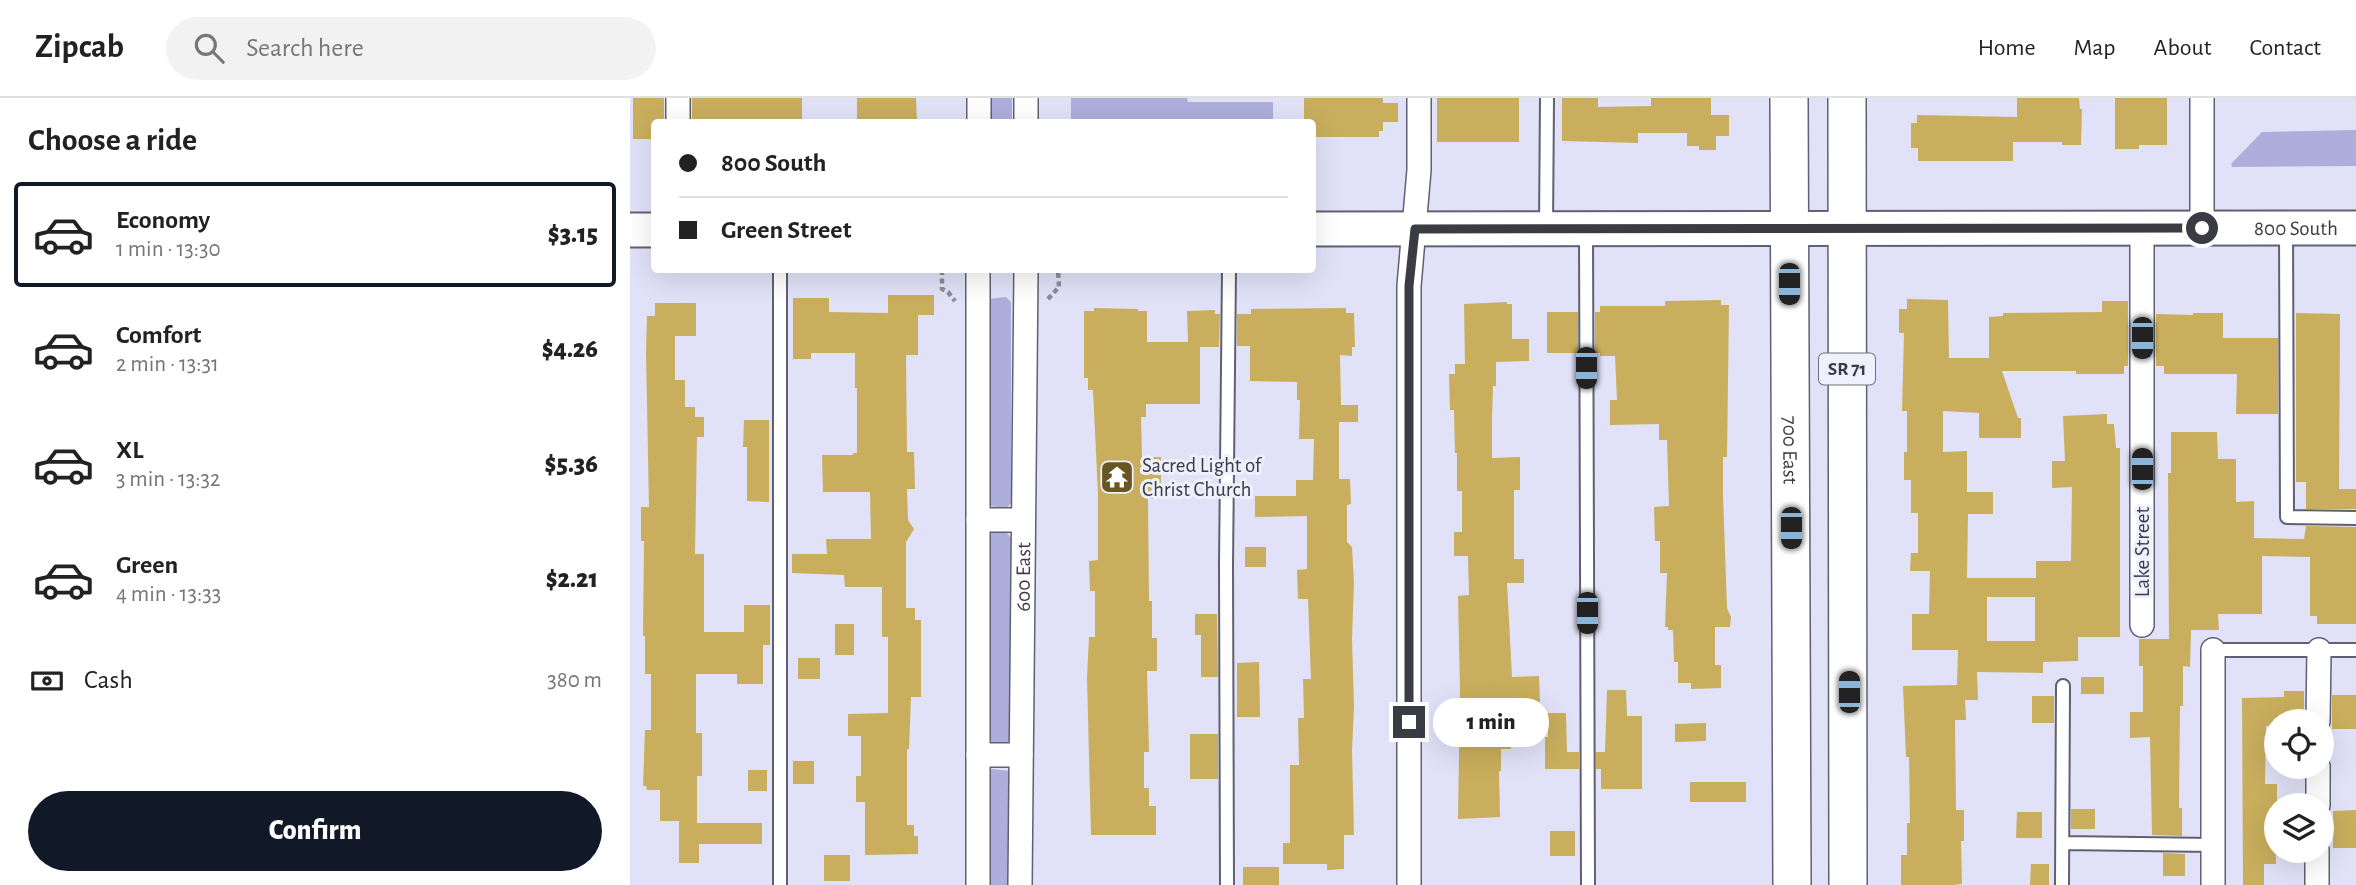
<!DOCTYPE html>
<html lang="en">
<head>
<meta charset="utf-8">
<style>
  :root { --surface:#fff; --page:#f2f2f2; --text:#222; --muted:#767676; --line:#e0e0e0; --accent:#111827 }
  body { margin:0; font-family:"Alegreya Sans",sans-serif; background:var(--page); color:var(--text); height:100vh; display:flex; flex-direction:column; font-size:26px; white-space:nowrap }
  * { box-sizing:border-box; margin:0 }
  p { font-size:23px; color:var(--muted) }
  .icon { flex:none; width:38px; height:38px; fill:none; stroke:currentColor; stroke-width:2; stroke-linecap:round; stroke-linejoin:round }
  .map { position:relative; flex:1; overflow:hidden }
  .details { display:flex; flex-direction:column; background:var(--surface); width:630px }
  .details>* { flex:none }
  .banner { position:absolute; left:21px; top:21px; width:665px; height:154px; border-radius:7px; box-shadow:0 7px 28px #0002; display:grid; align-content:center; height:154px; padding:0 28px; background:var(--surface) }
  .controls { position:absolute; left:1634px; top:611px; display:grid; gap:14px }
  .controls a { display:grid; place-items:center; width:70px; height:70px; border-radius:50%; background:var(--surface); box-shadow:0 7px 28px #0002; font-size:35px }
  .end { position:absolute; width:32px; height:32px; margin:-16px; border:9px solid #3b3b43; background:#fff; box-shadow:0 0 0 4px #fff }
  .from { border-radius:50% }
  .bubble { position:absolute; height:49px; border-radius:24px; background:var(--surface); box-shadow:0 7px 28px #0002; font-size:23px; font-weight:800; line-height:49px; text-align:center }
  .car { position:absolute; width:21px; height:42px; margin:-21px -10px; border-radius:9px; box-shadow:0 0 5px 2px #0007; background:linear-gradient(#222 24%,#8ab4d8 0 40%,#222 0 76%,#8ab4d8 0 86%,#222 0) }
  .banner b { display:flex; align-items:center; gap:24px; height:66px; font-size:26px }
  .banner b+b { border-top:2px solid var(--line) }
  .banner i { width:18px; height:18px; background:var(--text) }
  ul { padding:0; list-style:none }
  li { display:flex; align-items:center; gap:21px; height:105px; margin:0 14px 10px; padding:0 14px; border:4px solid transparent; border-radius:7px }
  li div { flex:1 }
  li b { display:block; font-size:26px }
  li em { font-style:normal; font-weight:800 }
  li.on { border-color:var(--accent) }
  li>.icon { width:63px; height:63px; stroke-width:1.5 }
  h2 { padding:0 28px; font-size:32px; line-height:84px }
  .pay { display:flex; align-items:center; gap:18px; height:77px; padding:0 28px; font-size:26px }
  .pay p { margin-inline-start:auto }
  .primary-button { display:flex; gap:14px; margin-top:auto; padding:14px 28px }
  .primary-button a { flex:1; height:80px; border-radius:42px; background:var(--accent); color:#fff; font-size:28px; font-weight:800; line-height:80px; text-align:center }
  header { display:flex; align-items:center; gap:42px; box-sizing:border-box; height:98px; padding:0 35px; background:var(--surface); border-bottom:2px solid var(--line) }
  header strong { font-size:33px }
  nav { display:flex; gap:38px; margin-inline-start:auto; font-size:24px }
  .search { width:490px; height:63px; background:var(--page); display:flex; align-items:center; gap:18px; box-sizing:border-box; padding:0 24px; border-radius:38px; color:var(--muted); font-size:26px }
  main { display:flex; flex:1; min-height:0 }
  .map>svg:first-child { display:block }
</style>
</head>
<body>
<header>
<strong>Zipcab</strong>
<div class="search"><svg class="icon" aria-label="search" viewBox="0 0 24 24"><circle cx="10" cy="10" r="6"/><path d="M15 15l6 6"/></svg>Search here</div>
<nav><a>Home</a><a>Map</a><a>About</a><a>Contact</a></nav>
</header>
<main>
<section class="details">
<h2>Choose a ride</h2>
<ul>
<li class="on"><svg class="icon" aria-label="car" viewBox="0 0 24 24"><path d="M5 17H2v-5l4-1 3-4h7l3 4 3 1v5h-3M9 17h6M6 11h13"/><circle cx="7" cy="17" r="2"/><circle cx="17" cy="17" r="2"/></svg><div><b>Economy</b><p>1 min · 13:30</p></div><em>$3.15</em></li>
<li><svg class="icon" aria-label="car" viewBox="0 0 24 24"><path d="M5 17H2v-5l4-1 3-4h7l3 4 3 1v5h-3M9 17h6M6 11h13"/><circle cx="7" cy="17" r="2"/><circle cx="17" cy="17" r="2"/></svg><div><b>Comfort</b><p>2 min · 13:31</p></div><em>$4.26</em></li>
<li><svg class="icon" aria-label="car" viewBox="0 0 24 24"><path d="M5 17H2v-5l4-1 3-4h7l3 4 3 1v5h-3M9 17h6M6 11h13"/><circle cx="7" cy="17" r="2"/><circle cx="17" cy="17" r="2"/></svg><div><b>XL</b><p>3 min · 13:32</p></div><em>$5.36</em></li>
<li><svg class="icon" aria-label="car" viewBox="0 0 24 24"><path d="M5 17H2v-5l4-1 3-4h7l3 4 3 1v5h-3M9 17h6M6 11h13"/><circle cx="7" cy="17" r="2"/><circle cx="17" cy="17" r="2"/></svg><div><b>Green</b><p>4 min · 13:33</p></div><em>$2.21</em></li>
</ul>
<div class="pay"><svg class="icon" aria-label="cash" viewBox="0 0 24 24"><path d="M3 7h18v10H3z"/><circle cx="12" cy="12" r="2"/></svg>Cash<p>380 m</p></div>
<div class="primary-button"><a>Confirm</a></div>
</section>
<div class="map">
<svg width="1726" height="787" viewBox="0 0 1726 787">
  <rect width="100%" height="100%" fill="#e1e2f7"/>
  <path fill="#aeaedc" d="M357,0H382V24H357Z
    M441,0H557L558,4H643V24H441Z
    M1726,32V68L1602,69L1601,66L1632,34Z
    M376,199L381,204V405L377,410L359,408V201Z
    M362,435H377L382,441V640L376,646L358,644V437Z
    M362,671L380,673L382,787H357L358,672Z"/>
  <path fill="#c9ae5d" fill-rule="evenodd" d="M3,0H34V24H24V41H3Z
    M62,0H172V24H62Z
    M227,0H286L287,24H227Z
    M674,0H753V5H768V24H753V33H749V39H684L682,24H674Z
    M807,0H889V44H807Z
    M932,0H968V9L1021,8V0H1081V17H1099V38H1086V52H1069V48H1057V35H1008V45L932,43Z
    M1387,0H1449L1450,11H1452L1451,47H1432V44H1383V63H1288V50H1281V25H1287V17L1387,19Z
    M1485,0H1537V47H1509V51H1485Z
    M258,197H304V217H288V257H276L277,354H284L285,391H277L278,422L284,431L276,444V510H285V522H291V599H281L279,651H277V727H284V738H288V756L235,757V704H226V678H231V638H218V616L258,615V539H252V489H215L214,477L162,475V456H197L196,441H241L240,394H193L192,357H223V355H227V290H225V255H181V261H163V200H199V214L258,215Z
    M1277,201L1318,202L1319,260H1359V219L1373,218V215L1472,214V203H1498V268H1494V276H1446V273H1372L1388,320H1391V340H1349V315L1313,313V354L1337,353V394H1363V416H1338L1337,480H1406V463H1441L1442,389L1422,390V363H1435L1433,318L1477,316V326H1484L1486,350H1490V539H1448V563L1413,564V575L1347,574L1348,602H1335L1336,622H1325L1326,712H1334V743H1331L1332,786L1323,787H1271V757H1277V725H1280L1279,659H1276L1273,588L1327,587L1328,552H1282V516H1299L1300,473H1280L1281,455H1288V415H1281V382H1274V354H1277V313H1272L1274,235H1269V211H1277ZM1357,499H1405V543H1357Z
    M1091,202V207H1099L1097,359H1093V397L1097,510L1101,519L1100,529H1085V567H1091V590L1061,591V585H1048V564H1044L1043,532H1038V529H1035L1037,475H1030V443H1025L1024,409L1039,408L1037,342H1029V326L980,327V302H987L985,258H970V255H965V214H970V208H1035V203Z
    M877,204V206H882V241H899V263L866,264V288H863L862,321V360L890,359V392H884V461H894V485H877L882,579L909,578L910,604H881V651H871V673H869L870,719L828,721L830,592L828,498L839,497L838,458H824V434H832V393H827V355H825L824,312H820L819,276H825V266H835L834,206Z
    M25,205H66V238H45V282H55V309H65V319H74V339H67L65,456H74V534H114V507H140V547H133V586H107V576H66V635H72V678H67V725H132V746H69V765H49V723H30V692H17L16,688H13L15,632H21V576H15V538H13L14,443H11V409H19L16,255L17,218H25Z
    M464,210L508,211V213H517V244H558L557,213L585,212V216H590L589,249H570V306H516V319H511L512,359H531V401H518L519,503H522V540H527V573H517L519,654H514V690H519V708H526V737H461L457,579L459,539H465V493H460L459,463L468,462V396L463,292H458V280H454V213H464Z
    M716,210V215H724L725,249H722V258L710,257L711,307H728V324H709V381H720L721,406L717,407V444L722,449L724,484L722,540L724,609L722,653L724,737H714V771L697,772V766H653V745H660V667H669L668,620H674L673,581H681L678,501H668L667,472L677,471V418L625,419V398H666V382H683L684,341H669L670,302H667V284L620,283V248H607V216H621V211Z
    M917,214H948V255H917Z
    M1563,215H1593V240H1648V316H1606L1607,276H1534V268H1526V216L1563,217Z
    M1666,215L1710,216L1709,391H1726V411H1676V384H1666Z
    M114,322H139V404L117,403V349H113Z
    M1541,334H1587L1588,361H1606V404L1624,403V440L1674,441L1676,428L1726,429V526H1687V518H1680V459L1632,458V516H1588L1589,532H1561L1560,569L1553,568V608H1550L1549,710H1552V738L1522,737L1520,639L1500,640V614H1513V568H1509V541H1539L1538,375H1541Z
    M615,449H636V469H615Z
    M565,516H587L588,579H571V537H565Z
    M205,526H224V557H205Z
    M168,560H190V581H168Z
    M629,564L630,619H607V565Z
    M1451,579H1474V596H1451Z
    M977,592H996L997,618H1012V691H971V671H966V654H975Z
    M1654,593H1674V623H1647V628H1636L1635,686H1647V713H1645L1646,766H1634V787H1613L1612,600L1654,599Z
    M1702,597H1726V631H1702Z
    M1402,598H1424V625H1402Z
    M918,615H936L937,654H949V671H915V639H918Z
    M1076,625V643L1045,644V626Z
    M560,636H588V681H560Z
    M163,663H184V686H163Z
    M118,672H137V693H118Z
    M1060,684H1116V704H1060Z
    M1441,711H1465V731H1441Z
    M1726,712V750H1703V713Z
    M1387,714H1412V740H1386Z
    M920,733H945V758H920Z
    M1533,755L1555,756V778H1533Z
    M194,757H220V783H194Z
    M1401,766H1419V787H1400Z
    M613,769H649V787H613Z"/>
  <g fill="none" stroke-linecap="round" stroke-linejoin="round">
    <g stroke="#606072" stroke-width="16">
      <path id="lane" d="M916,130L917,0
        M1656,130L1657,419L1726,420
        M956,131L958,787
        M150,172V787
        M1583,552H1726
        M1433,745L1583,747
        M597,787L596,467L599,172
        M1432,787L1433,588"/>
    </g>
    <g stroke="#606072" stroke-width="26">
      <g id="street">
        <path d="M48,0V24"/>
        <path d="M396,0V24"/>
        <path d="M1572,0V130"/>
        <path d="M349,24V0"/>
        <path d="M1512,130V527"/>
        <path d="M348,172V787"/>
        <path d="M348,422H393"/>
        <path d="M1688,623L1689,552"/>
        <path d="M348,657H391"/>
        <path d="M1688,707V668"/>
        <path id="s1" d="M390,787L396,172"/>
        <path d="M779,787V188L789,72V0"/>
        <path d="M1583,787V552"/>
        <path d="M1687,787V752"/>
      </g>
    </g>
    <g stroke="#606072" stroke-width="37">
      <g id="secondary">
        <path id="s2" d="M682,131L1726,130"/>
        <path d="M0,132H24"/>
      </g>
    </g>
    <g stroke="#606072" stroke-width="40">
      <g id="primary">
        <path id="s3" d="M1159,0L1162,787"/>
        <path d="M1217,0L1218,787"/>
      </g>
    </g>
    <path stroke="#8c8c9a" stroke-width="4.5" stroke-dasharray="5 3.5" stroke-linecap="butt" d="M312,172V191L318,194L325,203
      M418,201L429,189L428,172"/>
    <use href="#lane" stroke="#fff" stroke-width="12"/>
    <use href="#street" stroke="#fff" stroke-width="23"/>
    <use href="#secondary" stroke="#fff" stroke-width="33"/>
    <use href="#primary" stroke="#fff" stroke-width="37"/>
  </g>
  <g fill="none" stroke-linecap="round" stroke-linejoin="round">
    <path stroke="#3b3b43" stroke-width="9" d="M779,624V188L785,131L1572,130"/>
  </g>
  <defs>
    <g id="temple-square" transform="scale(1.75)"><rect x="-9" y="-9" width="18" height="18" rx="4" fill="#675624" stroke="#eff0fd"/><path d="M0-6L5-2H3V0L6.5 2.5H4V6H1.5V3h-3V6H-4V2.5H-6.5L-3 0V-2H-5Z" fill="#fff"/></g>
  </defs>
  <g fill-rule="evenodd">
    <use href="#temple-square" x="487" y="379"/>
  </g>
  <g text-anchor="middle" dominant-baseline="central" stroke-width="6" stroke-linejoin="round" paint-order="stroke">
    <rect fill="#eff0fd" stroke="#71717b" stroke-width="2" x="1189" y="255.5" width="56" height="31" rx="5"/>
    <g font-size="19" font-weight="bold" fill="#3b3b43">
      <text x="1217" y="271">SR 71</text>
    </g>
    <g font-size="21" fill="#3b3b43" stroke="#eff0fd">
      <text stroke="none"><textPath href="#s2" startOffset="984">800 South</textPath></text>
      <text stroke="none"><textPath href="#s3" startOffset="352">700 East</textPath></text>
      <text transform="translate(1512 454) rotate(-90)">Lake Street</text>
      <text stroke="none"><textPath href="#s1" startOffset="308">600 East</textPath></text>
    </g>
    <g font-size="21" fill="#3b3b43" stroke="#eff0fd" text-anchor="start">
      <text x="512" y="367">Sacred Light of<tspan x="512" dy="24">Christ Church</tspan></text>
    </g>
  </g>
</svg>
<div class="controls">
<a><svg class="icon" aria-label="locate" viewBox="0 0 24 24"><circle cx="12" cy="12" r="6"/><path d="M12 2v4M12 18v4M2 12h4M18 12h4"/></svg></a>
<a><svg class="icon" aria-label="layers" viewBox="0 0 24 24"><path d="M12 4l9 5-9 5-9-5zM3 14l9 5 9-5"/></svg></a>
</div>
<i class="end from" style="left:1572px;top:130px"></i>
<i class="end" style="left:779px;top:624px"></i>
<div class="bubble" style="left:803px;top:600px;width:116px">1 min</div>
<i class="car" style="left:1159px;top:186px;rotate:180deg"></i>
<i class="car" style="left:1512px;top:240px;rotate:180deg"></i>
<i class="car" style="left:956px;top:270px;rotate:180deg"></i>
<i class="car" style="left:1512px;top:371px;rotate:0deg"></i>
<i class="car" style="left:1161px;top:430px;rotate:180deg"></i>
<i class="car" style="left:957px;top:515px;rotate:180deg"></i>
<i class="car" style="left:1219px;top:594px;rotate:0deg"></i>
<div class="banner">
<b><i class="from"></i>800 South</b>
<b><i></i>Green Street</b>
</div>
</div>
</main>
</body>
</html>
